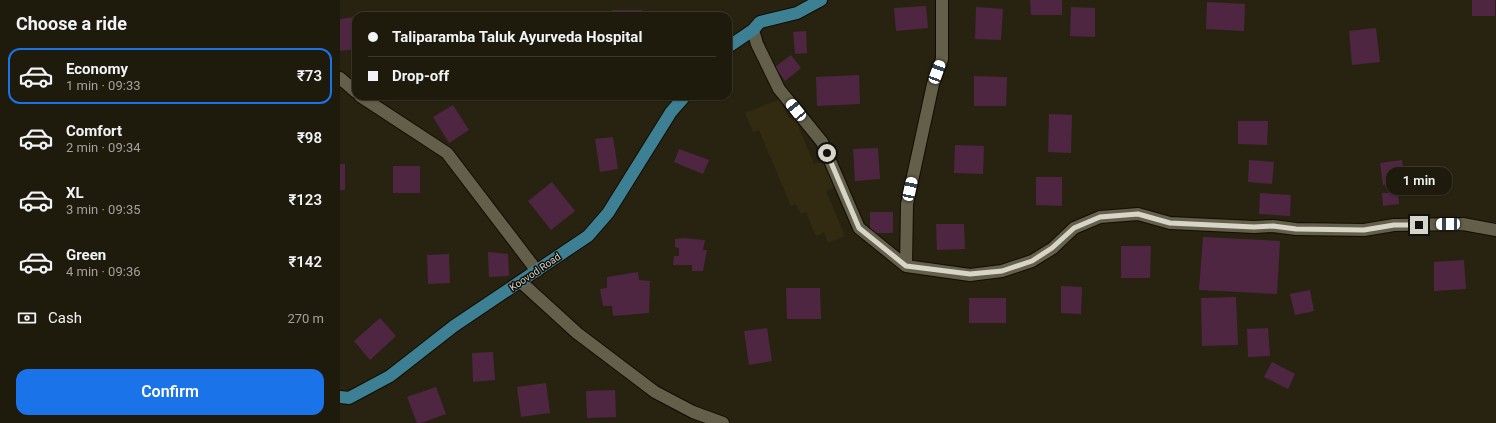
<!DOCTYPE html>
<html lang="en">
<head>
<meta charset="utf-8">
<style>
  :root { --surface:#1e1a0c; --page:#262315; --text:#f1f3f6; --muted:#a1a19d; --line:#3c382d; --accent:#1a73e8 }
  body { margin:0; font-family:Roboto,sans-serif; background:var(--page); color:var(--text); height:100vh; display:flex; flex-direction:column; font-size:15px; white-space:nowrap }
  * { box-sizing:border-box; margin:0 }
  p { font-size:13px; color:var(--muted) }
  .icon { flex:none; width:22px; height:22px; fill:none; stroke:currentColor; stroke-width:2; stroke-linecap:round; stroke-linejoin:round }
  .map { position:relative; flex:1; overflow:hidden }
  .sheet { display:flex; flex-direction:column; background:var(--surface); width:340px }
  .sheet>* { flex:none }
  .top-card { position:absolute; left:12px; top:12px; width:380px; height:88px; border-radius:12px; box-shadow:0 1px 3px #0004,0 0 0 1px var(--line); display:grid; align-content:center; height:88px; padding:0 16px; background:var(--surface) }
  .end { position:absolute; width:18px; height:18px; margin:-9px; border:5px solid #d7d4c8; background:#111; box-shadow:0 0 0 2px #111 }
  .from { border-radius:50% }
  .bubble { position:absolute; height:28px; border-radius:12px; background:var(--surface); box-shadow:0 1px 3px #0004,0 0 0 1px var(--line); font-size:13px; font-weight:600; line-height:28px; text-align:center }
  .car { position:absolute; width:12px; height:24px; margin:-12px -6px; border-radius:5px; box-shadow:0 0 3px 1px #0007; background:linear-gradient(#fff 24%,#345 0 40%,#fff 0 76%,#345 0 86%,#fff 0) }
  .top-card b { display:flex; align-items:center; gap:14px; height:38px; font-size:15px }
  .top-card b+b { border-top:1px solid var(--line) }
  .top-card i { width:10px; height:10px; background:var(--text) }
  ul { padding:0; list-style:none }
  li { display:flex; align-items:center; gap:12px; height:56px; margin:0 8px 6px; padding:0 8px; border:2px solid transparent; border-radius:12px }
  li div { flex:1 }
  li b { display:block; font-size:15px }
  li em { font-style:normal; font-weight:600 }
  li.selected { border-color:var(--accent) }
  li>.icon { width:36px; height:36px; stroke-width:1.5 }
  h2 { padding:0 16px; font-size:18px; line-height:48px }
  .pay { display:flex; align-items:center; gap:10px; height:44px; padding:0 16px; font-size:15px }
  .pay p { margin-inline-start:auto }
  .action { display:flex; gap:8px; margin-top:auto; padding:8px 16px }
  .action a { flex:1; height:46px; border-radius:12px; background:var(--accent); color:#fff; font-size:16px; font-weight:600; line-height:46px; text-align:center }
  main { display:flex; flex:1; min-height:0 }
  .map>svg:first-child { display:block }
</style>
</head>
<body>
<main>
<section class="sheet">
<h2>Choose a ride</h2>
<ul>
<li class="selected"><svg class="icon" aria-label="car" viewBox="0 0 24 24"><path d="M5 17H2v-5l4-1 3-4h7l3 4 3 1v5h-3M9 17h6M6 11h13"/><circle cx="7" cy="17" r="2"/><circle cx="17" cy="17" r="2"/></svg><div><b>Economy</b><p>1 min · 09:33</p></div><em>₹73</em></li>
<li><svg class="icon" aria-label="car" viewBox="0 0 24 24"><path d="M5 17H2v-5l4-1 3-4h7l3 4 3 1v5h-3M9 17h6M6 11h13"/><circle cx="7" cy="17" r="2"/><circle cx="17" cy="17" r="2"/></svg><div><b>Comfort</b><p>2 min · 09:34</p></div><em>₹98</em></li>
<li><svg class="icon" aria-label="car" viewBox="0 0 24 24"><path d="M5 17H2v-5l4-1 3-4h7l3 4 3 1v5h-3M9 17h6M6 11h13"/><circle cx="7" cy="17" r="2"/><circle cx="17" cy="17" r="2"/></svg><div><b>XL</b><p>3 min · 09:35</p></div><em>₹123</em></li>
<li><svg class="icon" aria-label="car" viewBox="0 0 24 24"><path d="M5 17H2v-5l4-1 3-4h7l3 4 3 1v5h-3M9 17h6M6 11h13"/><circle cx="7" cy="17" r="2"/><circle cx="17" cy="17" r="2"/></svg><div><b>Green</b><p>4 min · 09:36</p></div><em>₹142</em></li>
</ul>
<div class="pay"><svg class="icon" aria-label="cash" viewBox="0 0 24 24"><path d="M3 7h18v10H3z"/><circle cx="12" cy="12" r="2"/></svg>Cash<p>270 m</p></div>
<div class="action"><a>Confirm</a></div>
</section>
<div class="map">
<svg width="1156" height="423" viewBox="0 0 1156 423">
  <rect width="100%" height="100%" fill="#282310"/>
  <path fill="#322b11" d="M440,99L449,118L454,116L474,164L483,161L495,187L486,191L505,236L488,243L484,232L476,236L466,212L461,214L456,204L451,206L419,130L413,132L405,113Z"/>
  <path fill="#4e2642" d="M690,0H722V15H691Z
    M1132,0H1155V16H1132Z
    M867,2L905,4L904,31L866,29Z
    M586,6L588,28L556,31L554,8Z
    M636,7L663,9L661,40L635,39Z
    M731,7L755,8V37L730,36Z
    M272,10H302V16H272Z
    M15,17L16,49L0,51V19Z
    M1036,28L1040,62L1012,65L1009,31Z
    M466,31L467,53L455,54L453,32Z
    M451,55L461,68L445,81L435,67Z
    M519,75L520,104L477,106L476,77Z
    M634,76L667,77L666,106H634Z
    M113,105L129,130L109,143L93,117Z
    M709,114L732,115L731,153L708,152Z
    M898,121H928L927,145L898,144Z
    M273,137L278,169L260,172L255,139Z
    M615,145L644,146L643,174L614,173Z
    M538,148L540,179L515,181L513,149Z
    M339,149L369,160L363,174L334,162Z
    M909,160L934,162L932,184L908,182Z
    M1062,160L1065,183L1043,185L1040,163Z
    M0,164H5V190H0Z
    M53,166H80V193H53Z
    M696,177H722V206L696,205Z
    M212,182L235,211L211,230L188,201Z
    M920,193L951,195L950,216L919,214Z
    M1042,193H1058L1059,204L1043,206Z
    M530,212H553V233H530Z
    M596,224H624L625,249L597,250Z
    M863,237L940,241L937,294L859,290Z
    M345,238L365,240L363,250H367L363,271H352V265H333L334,256H339V248L335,247V239Z
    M781,246H811L810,278H781Z
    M148,252L168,254L169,276L149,277Z
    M109,254L110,283L88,284L87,255Z
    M1124,260L1126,289L1094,291V262Z
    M298,272L299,280L310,281L309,313L273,316L272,306H263L260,289L267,288V277Z
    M721,286L742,287L741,314L721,313Z
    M446,288H480L481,319H447Z
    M970,290L974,311L955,315L950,294Z
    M896,297L898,345L862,346L861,298Z
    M629,298H666V323H629Z
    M40,318L56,336L30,360L14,341Z
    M427,328L432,361L409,365L404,331Z
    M928,328L930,356L908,357L907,329Z
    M153,352L155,380L133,382L132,353Z
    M932,362L955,374L948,389L924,377Z
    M206,383L210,413L181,417L177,387Z
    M96,387L106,414L81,423H77L67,397Z
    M275,390L276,417L247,418L246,391Z"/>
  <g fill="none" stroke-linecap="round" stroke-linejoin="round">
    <g stroke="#110c00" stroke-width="14">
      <path id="minor" d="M602,0V59L593,84L567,204L566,266L630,275L662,271L692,261L713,248L734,228L760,217L798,214L830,223L914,227L933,226L956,229L1024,230L1054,225L1123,224L1156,230
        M413,30L417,44L439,89L482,142L519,228L566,266
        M0,78L16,92
        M20,96L107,153L197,271
        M181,282L237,333L315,392L353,412L383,423"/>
    </g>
    <g stroke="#110c00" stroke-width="14">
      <path id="major" d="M388,47L413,30L420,22L457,13L481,0
        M0,397L9,398L50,376L114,326L248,236L268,213L331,112L345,96"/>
    </g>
    <use href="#minor" stroke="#645f4a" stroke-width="12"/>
    <use href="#major" stroke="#3d8094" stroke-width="12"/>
  </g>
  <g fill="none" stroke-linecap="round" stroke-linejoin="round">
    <path stroke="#d7d4c8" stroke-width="5" d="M487,153L519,228L566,266L630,274L662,271L692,261L712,248L734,228L760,217L798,214L830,223L914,227L933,226L956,229L1024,230L1054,225H1079"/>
  </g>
  <g text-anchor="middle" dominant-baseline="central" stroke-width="3" stroke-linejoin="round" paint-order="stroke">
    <g font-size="10" fill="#d7d4c8" stroke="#0f0d05">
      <text transform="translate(195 272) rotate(-34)">Koovod Road</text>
    </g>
  </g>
</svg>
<i class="end from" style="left:487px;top:153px"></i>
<i class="end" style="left:1079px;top:225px"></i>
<div class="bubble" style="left:1046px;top:167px;width:66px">1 min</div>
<i class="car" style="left:597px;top:72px;rotate:20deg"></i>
<i class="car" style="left:456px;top:110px;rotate:321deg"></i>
<i class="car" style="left:570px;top:189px;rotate:12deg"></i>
<i class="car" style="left:1108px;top:224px;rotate:269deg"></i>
<div class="top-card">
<b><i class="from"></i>Taliparamba Taluk Ayurveda Hospital</b>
<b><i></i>Drop-off</b>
</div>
</div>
</main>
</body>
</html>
